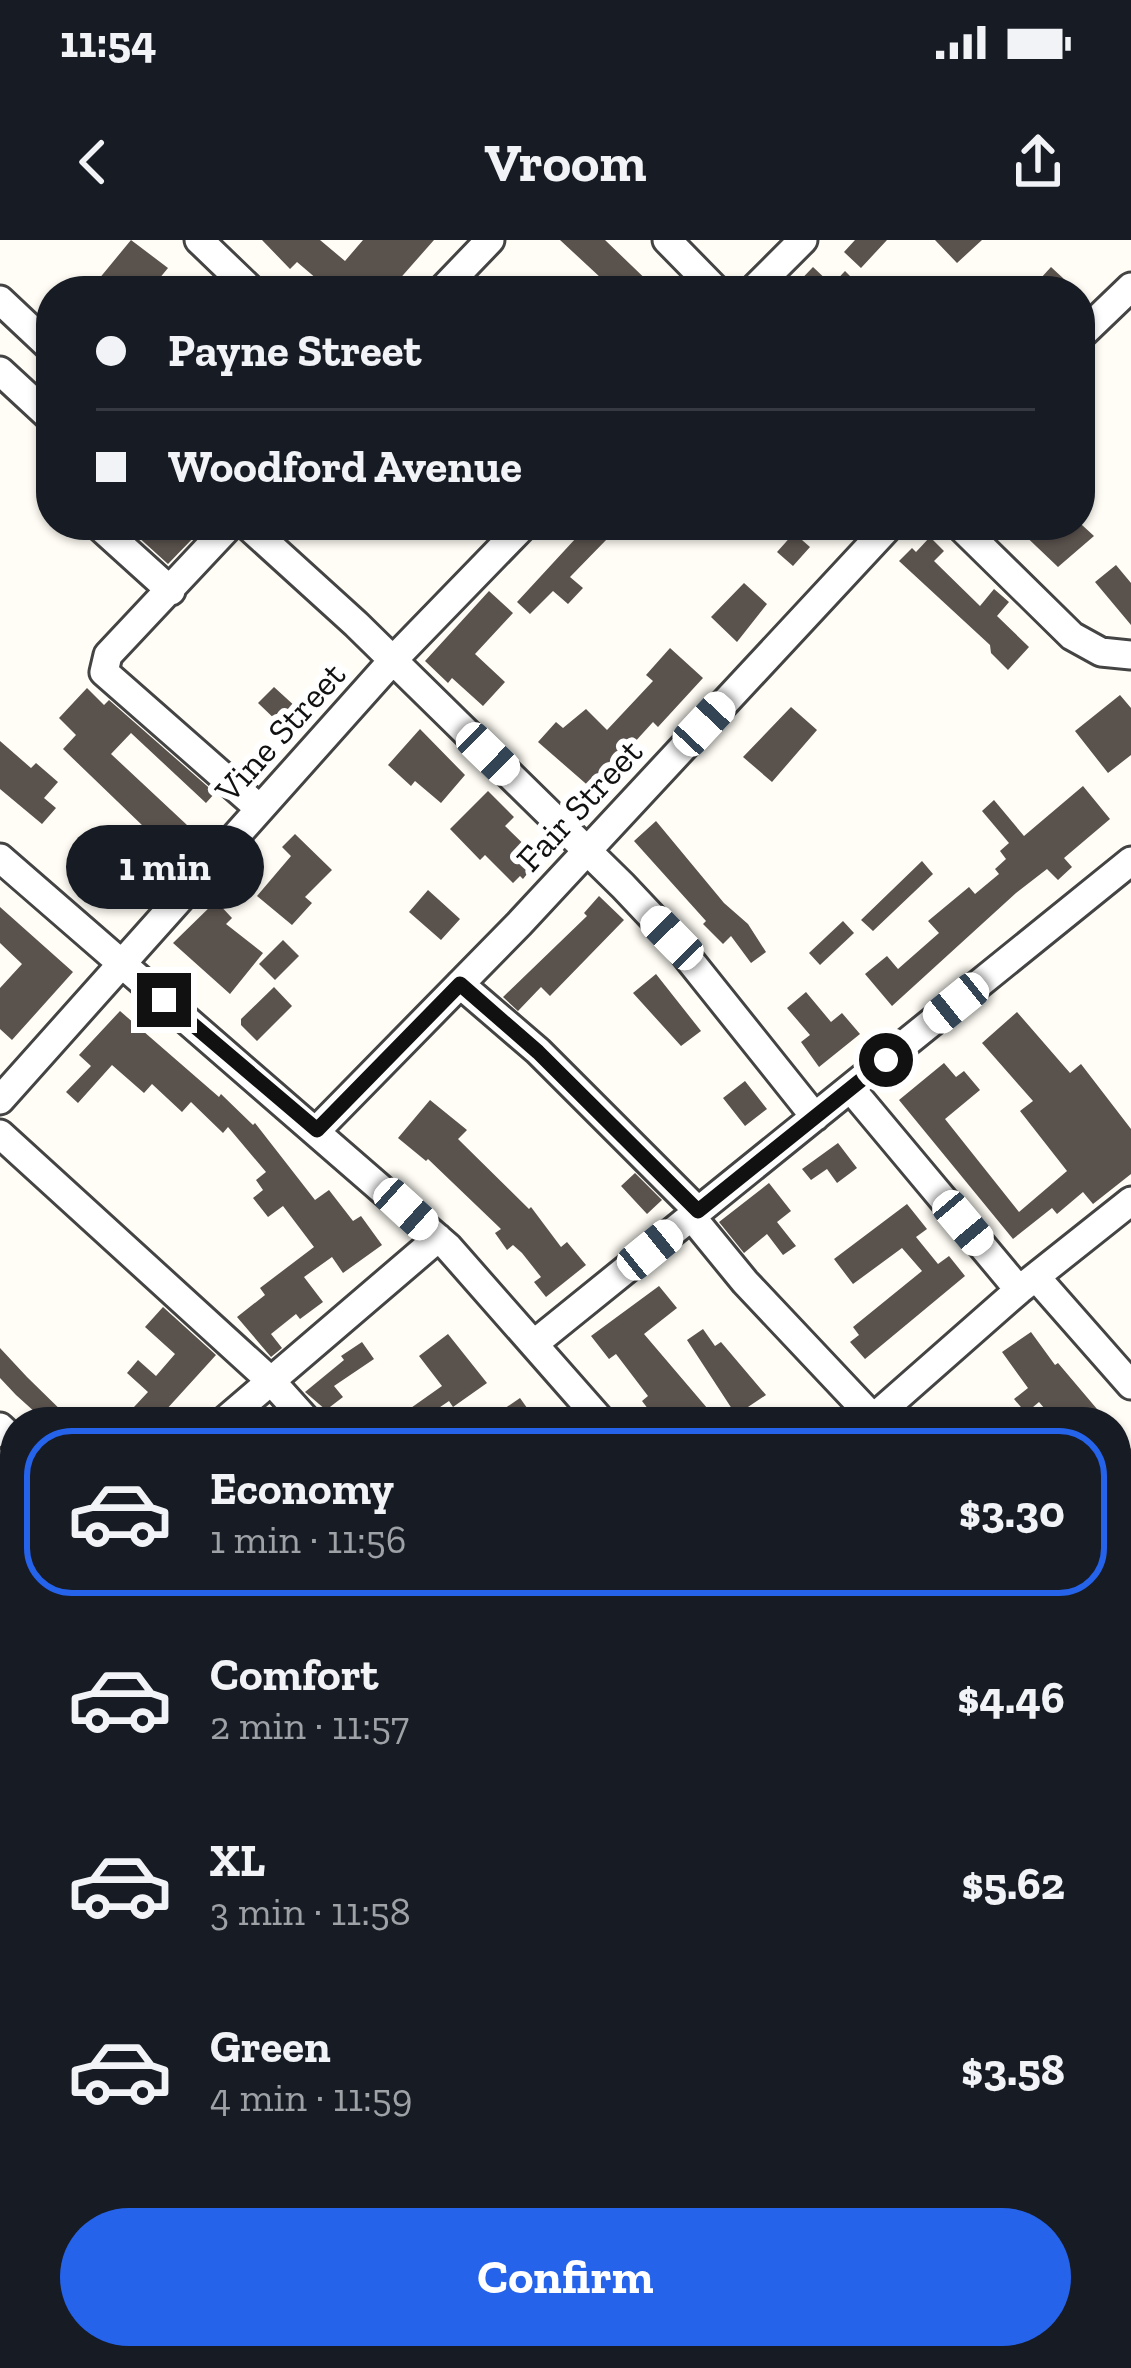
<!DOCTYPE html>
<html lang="en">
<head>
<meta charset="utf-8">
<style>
  :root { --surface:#171b24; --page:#20242c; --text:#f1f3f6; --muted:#9ea1a6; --line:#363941; --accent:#2563eb }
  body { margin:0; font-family:"Zilla Slab",serif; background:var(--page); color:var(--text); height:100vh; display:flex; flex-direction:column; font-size:45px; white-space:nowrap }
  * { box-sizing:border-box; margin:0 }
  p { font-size:39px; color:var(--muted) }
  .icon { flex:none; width:66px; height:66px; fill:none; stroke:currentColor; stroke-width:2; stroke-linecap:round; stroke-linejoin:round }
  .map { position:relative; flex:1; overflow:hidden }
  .panel { position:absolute; left:0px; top:1167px; width:1131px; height:963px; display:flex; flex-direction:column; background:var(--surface); border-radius:48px 48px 0 0; box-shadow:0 3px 9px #0004 }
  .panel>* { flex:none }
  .hud { position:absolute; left:36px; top:36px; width:1059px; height:264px; border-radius:48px; box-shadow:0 3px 9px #0004; display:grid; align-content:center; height:264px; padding:0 60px; background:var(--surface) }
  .end { position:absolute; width:54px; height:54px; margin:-27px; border:15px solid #111; background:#fff; box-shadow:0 0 0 6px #fff }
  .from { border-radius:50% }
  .bubble { position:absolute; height:84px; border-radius:42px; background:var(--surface); box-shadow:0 3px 9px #0004; font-size:39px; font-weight:700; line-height:84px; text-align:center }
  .car { position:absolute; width:36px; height:72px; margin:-36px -18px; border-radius:15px; box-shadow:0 0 9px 3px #0007; background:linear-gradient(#fff 24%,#345 0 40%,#fff 0 76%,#345 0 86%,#fff 0) }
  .hud b { display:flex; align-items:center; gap:42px; height:114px; font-size:45px }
  .hud b+b { border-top:3px solid var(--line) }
  .hud i { width:30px; height:30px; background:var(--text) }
  ul { padding:21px 0 0; list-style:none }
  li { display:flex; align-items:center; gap:36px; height:168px; margin:0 24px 18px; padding:0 36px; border:6px solid transparent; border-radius:48px }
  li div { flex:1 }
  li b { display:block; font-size:45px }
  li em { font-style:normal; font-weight:700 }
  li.current { border-color:var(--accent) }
  li>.icon { width:108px; height:108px; stroke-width:1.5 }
  .button { display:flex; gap:24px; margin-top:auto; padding:24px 60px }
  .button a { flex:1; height:138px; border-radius:72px; background:var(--accent); color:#fff; font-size:48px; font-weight:700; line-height:138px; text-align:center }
  .status { display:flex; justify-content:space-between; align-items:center; height:84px; padding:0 60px; background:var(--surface); direction:ltr }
  .status svg { height:33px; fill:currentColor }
  header { display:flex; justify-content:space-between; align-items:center; height:156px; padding:0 60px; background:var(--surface); font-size:54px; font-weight:700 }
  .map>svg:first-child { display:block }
</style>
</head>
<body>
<div class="status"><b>11:54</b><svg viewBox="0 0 49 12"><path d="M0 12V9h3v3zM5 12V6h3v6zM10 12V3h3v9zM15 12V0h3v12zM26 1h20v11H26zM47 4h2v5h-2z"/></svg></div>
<header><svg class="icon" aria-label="back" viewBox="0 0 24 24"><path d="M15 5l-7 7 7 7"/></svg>Vroom<svg class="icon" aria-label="share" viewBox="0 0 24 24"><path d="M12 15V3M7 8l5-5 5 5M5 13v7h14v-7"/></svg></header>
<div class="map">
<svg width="1131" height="2128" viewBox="0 0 1131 2128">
  <rect width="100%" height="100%" fill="#fffdf5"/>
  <path fill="#5a524d" d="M131,0L168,28L149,51H89Z
    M262,0H320L345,21L363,0H434L389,51H331L297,22L290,29Z
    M560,0H605L658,51H615Z
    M855,0H887L861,28L844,12Z
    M935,0H982L957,23Z
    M813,27L832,45L845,31L865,51H790Z
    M1051,27L1077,51H1029Z
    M125,285H185L196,295L168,324Z
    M588,285H595L608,298L570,337L583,348L568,364L553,351L530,374L517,362Z
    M1014,285H1082L1094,296L1058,327Z
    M794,293L810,307L793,326L777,312Z
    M930,297L944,311L934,321L980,366L994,349L1009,362L997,376L1029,407L1008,430L991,413L990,405L899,321L912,308L916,312Z
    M1116,325L1131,343V385L1095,342Z
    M744,343L767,364L737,402L711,377Z
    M489,351L513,373L475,414L505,442L483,466L452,438L448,443L425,421Z
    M670,408L703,438L658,487L653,482L592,549L538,502L556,482L563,488L586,469L607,490L653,441L646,435Z
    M274,447L297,468L281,485L258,463Z
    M87,448L104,465L109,460L215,553L206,563L131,493L111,514L187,585L169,605L164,600L140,629L144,632L135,644L131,640L125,648L108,636L144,587L63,509L76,495L59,478Z
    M1120,455L1131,468V515L1108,533L1075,491Z
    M791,467L817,490L772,542L743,517Z
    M420,489L465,535L441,563L415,541L411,546L388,525Z
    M0,501L31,528L36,523L58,542L44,558L56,568L42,584L0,549Z
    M1083,546L1110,579L1064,618L1072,627L1058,640L1047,629L1016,653L892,766L865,734L887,716L898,729L939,693L928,681L969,647L975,654L999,634L995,629L1006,619L1000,611L1009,603L982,571L994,560L1024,596Z
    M488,551L514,577L505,586L539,619L523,639L520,636L513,643L485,615L480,620L450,589Z
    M656,581L724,663L748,684L766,712L751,723L731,696L723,704L703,684L706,681L634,601Z
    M295,594L332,630L305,657L312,663L292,685L257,656L291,616L282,607Z
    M922,621L933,634L873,691L861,680Z
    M428,650L460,679L441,700L409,672Z
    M599,656L624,680L550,756L541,747L518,771L503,757L587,676L584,673Z
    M216,661L232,678L226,684L263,713L230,754L173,703Z
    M0,667L73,732L12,800L0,789V748L22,724L0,703Z
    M843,681L854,693L820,725L809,713Z
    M283,700L299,716L275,740L259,724Z
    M656,734L701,791L681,806L633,753Z
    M274,747L292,766L257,801L241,785V779Z
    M806,752L831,782L842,773L860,794L819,827L801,802L810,795L787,768Z
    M120,771L219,857L221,854L253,885L255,883L315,960L329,950L353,981L361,976L382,1005L343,1033L332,1017L304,1037L323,1062L300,1079L296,1074L271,1094L282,1108L271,1117L237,1077L265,1055L260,1048L314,1007L283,966L268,977L253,958L263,950L256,940L266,932L228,887L223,893L191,862L182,872L152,844L144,853L112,825L78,863L66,852L91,826L79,815Z
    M1017,772L1070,833L1081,824L1131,889V934L1093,964L1083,952L1057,974L1052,968L1013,999L899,860L944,823L956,837L964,831L980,850L945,879L1019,972L1067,931L1020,871L1033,861L982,803Z
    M745,841L767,869L745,886L723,858Z
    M430,860L467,890L458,899L529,969L531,967L561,1007L567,1002L586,1025L546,1057L534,1042L541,1037L522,1013L513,1005L507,1010L495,993L501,989L428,919L426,921L398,898Z
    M838,903L857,928L837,943L827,929L811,940L802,929Z
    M635,933L662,960L647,974L621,946Z
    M769,943L791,971L777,982L796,1006L783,1015L767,994L744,1013L719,982Z
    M907,964L927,989L916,997L938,1024L949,1016L965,1036L865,1119L850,1102L859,1095L853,1087L922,1031L902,1008L853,1044L834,1019Z
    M659,1046L677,1068L644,1094L719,1182H658L642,1161L648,1156L616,1114L609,1119L591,1096Z
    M163,1067L216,1115L155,1182H120L148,1152L127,1133L138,1120L156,1136L175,1114L145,1087Z
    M703,1089L715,1106L721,1102L766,1155L736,1175L687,1100Z
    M1031,1092L1055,1125L1058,1123L1108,1182H1056L1039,1162L1026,1173L1014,1159L1028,1148L1002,1112Z
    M448,1094L487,1143L453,1167L449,1161L418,1182H391L442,1146L419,1116Z
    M362,1102L374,1119L334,1146L343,1157L326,1170L305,1152L344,1120L341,1116Z
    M0,1108L27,1137L73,1182H46L16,1155L0,1138Z
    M520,1158L537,1182H485Z
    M1116,1192L1131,1209V1254L1116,1261Z
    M1116,1387L1131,1406V1431L1116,1443Z
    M1131,1671V1762L1116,1745V1682Z
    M0,1791L15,1805V1853L0,1870Z
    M1131,1915V1967L1116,1949V1927Z
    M0,2021L15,2039V2054L0,2067Z"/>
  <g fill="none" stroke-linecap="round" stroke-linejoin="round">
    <path stroke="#dbdad3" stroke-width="27" stroke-dasharray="27 14" stroke-linecap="butt" d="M924,2115L935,2128
      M892,2117L902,2128"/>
    <g stroke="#444" stroke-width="33">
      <path id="minor" d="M199,0L252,51
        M667,0L717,51
        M441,51L490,0
        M752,51L803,0
        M0,60L51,108
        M1080,96L1131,47
        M0,131L51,178
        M98,285L171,351
        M230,285L108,415L104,432L260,569
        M247,285L356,384L623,646L672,698L815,877
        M959,285L1072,396L1101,412L1131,415
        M0,618L448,1007L602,1182
        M460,744L538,811L698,971
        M851,849L1019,1050
        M0,860L393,420L524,285
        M317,890L519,684L890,285
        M0,894L272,1142L308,1182
        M691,976L745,1042L877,1182
        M1036,1037L1131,1145
        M535,1103L1131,621
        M223,1182L438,998
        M869,1182L1019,1050L1131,961
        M0,1187L15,1201
        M1116,1286L1131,1272
        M0,1387L15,1373
        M1116,1466L1131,1483
        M1116,1520L1131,1508
        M0,1767L15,1772
        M1116,1802L1131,1789
        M0,1913L15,1898
        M824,2115L835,2128
        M0,2125L2,2128
        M280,2128L291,2115
        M879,2128L882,2126
        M959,2128L966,2122L960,2115"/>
    </g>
    <g stroke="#222" stroke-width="39">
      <path id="major" d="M1116,2042L1131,2030
        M1011,2128L1027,2115"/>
    </g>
    <use href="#minor" stroke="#fff" stroke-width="27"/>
    <use href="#major" stroke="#f9d66b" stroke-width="33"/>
    <g stroke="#c4262e" stroke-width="10">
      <path id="rail" d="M1116,1568L1131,1555
        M578,2128L589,2115"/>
    </g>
    <use href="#rail" stroke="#fff" stroke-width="6" stroke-dasharray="18" stroke-linecap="butt"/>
  </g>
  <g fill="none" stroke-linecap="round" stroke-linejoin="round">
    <path stroke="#111" stroke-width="15" d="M164,760L317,890L460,744L538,812L698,971L886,820"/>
  </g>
  <g text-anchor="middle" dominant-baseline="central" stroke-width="12" stroke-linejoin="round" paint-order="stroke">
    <g font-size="36" fill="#111" stroke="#fff">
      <text transform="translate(280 492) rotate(-48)">Vine Street</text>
      <text transform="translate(579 565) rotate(-47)">Fair Street</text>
    </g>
  </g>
</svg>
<i class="end from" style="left:886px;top:820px"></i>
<i class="end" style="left:164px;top:760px"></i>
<div class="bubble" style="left:66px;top:585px;width:198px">1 min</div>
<i class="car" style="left:704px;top:484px;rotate:43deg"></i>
<i class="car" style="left:488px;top:514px;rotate:134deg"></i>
<i class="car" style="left:672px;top:698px;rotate:316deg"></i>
<i class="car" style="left:956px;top:763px;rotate:231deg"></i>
<i class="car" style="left:406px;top:969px;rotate:132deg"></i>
<i class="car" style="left:963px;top:983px;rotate:140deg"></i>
<i class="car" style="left:650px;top:1010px;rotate:51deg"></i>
<div class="hud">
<b><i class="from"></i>Payne Street</b>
<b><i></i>Woodford Avenue</b>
</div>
<section class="panel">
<ul>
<li class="current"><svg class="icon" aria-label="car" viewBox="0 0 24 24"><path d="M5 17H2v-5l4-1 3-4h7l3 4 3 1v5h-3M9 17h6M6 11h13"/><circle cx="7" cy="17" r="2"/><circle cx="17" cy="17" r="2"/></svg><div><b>Economy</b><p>1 min · 11:56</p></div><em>$3.30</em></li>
<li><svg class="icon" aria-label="car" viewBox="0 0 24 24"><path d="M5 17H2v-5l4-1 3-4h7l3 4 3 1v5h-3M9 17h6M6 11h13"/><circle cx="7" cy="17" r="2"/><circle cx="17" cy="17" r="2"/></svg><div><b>Comfort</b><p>2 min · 11:57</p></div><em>$4.46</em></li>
<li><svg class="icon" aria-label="car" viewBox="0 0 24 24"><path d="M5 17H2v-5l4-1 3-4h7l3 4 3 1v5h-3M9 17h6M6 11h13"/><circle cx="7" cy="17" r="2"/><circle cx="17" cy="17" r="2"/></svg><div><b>XL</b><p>3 min · 11:58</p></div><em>$5.62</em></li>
<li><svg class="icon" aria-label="car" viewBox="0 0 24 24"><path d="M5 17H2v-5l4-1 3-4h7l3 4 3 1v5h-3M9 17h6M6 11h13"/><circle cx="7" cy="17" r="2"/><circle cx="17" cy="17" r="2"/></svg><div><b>Green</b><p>4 min · 11:59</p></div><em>$3.58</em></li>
</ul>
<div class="button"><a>Confirm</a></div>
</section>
</div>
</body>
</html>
